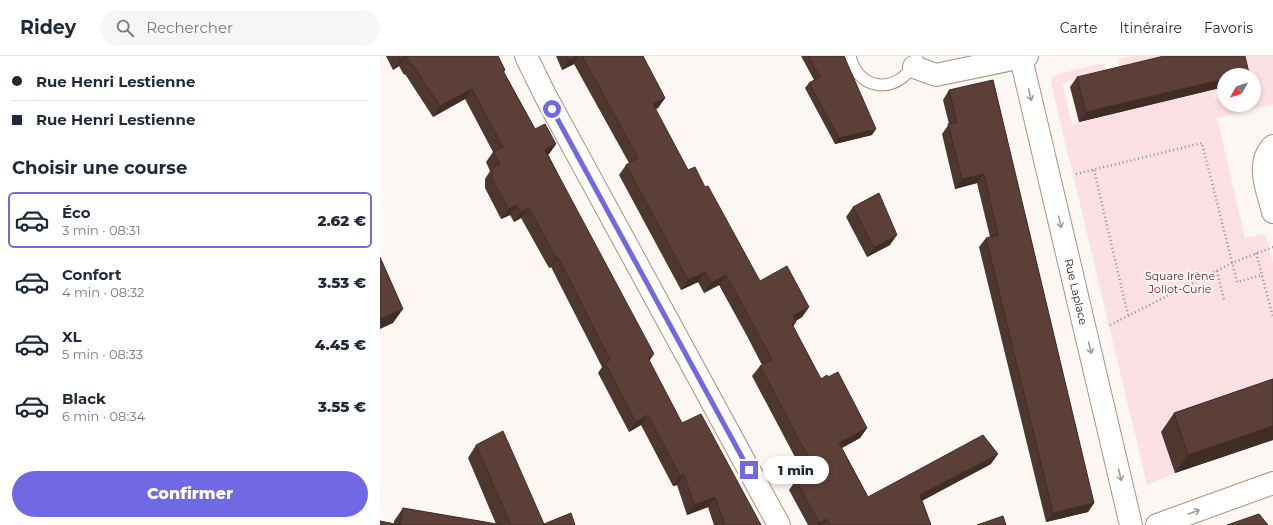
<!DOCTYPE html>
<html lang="fr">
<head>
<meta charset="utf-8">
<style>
  :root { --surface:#fff; --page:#f6f6f7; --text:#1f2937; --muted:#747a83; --line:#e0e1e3; --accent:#7168e3 }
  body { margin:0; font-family:Montserrat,sans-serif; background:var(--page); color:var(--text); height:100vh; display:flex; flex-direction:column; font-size:15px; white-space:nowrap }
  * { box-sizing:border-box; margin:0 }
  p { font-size:13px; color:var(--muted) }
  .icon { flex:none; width:22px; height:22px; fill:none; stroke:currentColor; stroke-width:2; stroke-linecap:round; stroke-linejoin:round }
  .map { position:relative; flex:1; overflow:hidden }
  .details { display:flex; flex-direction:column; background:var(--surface); width:380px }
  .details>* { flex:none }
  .top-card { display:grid; align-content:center; height:88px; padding:0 12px; background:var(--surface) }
  .needle { width:26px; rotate:230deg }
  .tools { position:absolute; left:837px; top:12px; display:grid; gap:8px }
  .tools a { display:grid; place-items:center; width:44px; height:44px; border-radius:50%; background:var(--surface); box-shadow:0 2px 6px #0003; font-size:20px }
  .end { position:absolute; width:18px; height:18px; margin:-9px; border:5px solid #7168e3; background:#fff; box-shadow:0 0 0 2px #fff }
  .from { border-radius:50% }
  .bubble { position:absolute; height:28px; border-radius:14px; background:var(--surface); box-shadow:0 2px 6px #0003; font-size:13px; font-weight:800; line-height:28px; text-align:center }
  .top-card b { display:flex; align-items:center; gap:14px; height:38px; font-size:15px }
  .top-card b+b { border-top:1px solid var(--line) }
  .top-card i { width:10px; height:10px; background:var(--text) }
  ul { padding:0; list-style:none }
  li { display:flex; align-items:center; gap:12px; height:56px; margin:0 8px 6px; padding:0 4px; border:2px solid transparent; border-radius:6px }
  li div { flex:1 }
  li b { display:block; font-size:15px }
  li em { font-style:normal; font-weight:800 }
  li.active { border-color:var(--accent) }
  li>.icon { width:36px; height:36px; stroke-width:1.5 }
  h2 { padding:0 12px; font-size:18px; line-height:48px }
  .button { display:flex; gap:8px; margin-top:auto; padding:8px 12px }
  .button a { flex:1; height:46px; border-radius:24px; background:var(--accent); color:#fff; font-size:16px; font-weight:800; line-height:46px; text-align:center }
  header { display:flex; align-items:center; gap:24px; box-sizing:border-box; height:56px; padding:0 20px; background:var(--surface); border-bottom:1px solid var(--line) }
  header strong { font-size:19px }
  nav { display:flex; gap:22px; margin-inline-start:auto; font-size:14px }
  .search { width:280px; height:36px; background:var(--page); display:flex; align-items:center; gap:10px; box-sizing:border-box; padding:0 14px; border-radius:22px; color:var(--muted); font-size:15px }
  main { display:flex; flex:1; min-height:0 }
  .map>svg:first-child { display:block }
</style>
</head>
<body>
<header>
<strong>Ridey</strong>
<div class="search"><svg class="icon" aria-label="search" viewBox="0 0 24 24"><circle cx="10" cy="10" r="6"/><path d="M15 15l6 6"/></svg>Rechercher</div>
<nav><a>Carte</a><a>Itinéraire</a><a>Favoris</a></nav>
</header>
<main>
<section class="details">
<div class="top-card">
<b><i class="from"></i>Rue Henri Lestienne</b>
<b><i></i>Rue Henri Lestienne</b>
</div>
<h2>Choisir une course</h2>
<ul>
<li class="active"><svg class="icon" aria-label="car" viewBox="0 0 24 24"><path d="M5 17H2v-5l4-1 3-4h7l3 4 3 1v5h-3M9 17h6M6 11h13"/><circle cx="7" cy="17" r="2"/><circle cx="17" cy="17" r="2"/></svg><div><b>Éco</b><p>3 min · 08:31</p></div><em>2.62 €</em></li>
<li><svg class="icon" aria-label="car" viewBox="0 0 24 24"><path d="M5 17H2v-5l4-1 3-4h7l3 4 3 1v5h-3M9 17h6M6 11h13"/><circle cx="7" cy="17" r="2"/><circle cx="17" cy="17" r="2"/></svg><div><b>Confort</b><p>4 min · 08:32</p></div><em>3.53 €</em></li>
<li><svg class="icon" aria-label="car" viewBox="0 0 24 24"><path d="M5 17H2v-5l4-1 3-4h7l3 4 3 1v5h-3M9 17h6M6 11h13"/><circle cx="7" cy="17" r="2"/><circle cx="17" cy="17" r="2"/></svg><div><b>XL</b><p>5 min · 08:33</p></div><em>4.45 €</em></li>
<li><svg class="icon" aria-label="car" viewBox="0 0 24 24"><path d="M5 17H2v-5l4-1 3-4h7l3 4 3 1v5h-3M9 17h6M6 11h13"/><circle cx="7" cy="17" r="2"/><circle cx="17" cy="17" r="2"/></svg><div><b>Black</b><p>6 min · 08:34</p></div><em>3.55 €</em></li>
</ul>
<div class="button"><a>Confirmer</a></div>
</section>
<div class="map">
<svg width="893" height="469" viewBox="0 0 893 469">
  <rect width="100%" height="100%" fill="#fcf7f2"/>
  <path fill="#fde0e3" d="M752,0H792L740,13L738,3Z
    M862,0H893V48L837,62L865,182L885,178L893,208V337L781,375L795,417L767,429L671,27L673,21L681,17L724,7L727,16L682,27L692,68L833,34L834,43L844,41V49H874V19H866Z"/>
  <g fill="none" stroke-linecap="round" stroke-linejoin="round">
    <g stroke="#aa937d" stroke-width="13">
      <path id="lane" d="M470,0C479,39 524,38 537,0"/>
    </g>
    <g stroke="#aa937d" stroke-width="24">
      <g id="street">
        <path d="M146,0L165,39L399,469"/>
        <path id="s1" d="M641,2L751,469"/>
        <path d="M534,11L556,19L647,0"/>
        <path d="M893,90C875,108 888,135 893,156"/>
        <path d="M777,469L893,427"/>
      </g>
    </g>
    <path stroke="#968f88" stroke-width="2.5" stroke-dasharray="1 3" stroke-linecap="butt" d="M714,114L748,259
      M696,118L822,87L857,226L882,219L893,261
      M876,197L882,219
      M837,215L844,244
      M730,269L852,207L893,191"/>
    <use href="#lane" stroke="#fff" stroke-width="11"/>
    <use href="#street" stroke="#fff" stroke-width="22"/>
  </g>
  <path fill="#4f372f" d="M6,0H118L125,14L124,16L155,73L176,88L169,98H168L269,305L302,367L381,469H334L328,451L307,459L297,429L293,430L261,369L249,376L218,317L222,311L171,211L169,212L141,162L134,166L130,159L121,163L105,132V123L110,115L106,106L113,96L85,43L53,61L25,18L24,19L19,10L13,14Z
    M176,0H263L285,42L278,52L275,53L308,114L325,131L380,225L429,251L422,261L416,265V266L413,271L441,323L448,321L487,372L480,382L462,392L488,441L611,408L542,445L551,469H428L409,434L416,424L425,420L372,320L380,310L382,309L367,280L339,229L324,237L318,226L301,234L239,119L246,109L249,107L194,8L182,14Z
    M421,0H464L492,79L455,88L425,32L429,27L434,24Z
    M869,17L867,19H844V31L699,66L690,31L697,21Z
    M613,24L714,447L708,456L666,466L599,191L606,182L610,181L597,127L575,133L562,78L569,68L563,44L569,34Z
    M473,151L510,189L487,201L466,161Z
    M893,323V384L795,417L781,376L794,357Z
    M96,389L164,468L195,469H0L14,468V465L23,452L116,468L88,402Z"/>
  <path fill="#402d26" d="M26,0L19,10L13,14L20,4Z
    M197,0H199L194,8L182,14L189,4Z
    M869,17L867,19H859Z
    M844,23V31L699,66L706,56Z
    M92,33L85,43L53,61L60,50Z
    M285,42L278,52L266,58L273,48Z
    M496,73L492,79L455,88L459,82Z
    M176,88L169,98L158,104L165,94Z
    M604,118L597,127L575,133L582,123Z
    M137,149L130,159L121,163L128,153Z
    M149,152L141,162L134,166L141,156Z
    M517,179L510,189L487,201L494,192Z
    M178,201L171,211L169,212L176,202Z
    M325,216L318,226L301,234L308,224Z
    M346,219L339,229L324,237L331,227Z
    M429,251L422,261L406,270L413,260Z
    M23,253L13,267L0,273V263Z
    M274,298L267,308L268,302Z
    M268,359L261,369L249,376L256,366Z
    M893,370V384L795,417L808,399Z
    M487,372L480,382L452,397L459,387Z
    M618,398L611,408L533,449L540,439Z
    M304,418L297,429L293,430L300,420Z
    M335,441L328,451L307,459L314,449Z
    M714,447L708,456L666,466L673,457Z
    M447,463L443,469H438L439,467Z"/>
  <path fill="#5c4037" stroke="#402d26" d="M18,0H118L125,14L123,15L155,73L165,68L176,88L165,94L274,298L268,302L302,367L321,358L381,469H345L335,441L314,449L304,418L300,420L268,359L256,366L225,307L230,304L178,201L176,202L149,152L141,156L137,149L128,153L112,122V112L120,108L113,96L123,91L92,33L60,50L32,8L31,9L26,0L20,4Z
    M187,0H197L189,4Z
    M202,0H263L285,42L273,48L308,114L315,111L325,131L328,130L380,225L407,210L429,251L413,260L416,266L412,268L441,323L447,319L448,321L458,316L487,372L459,387L488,441L603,379L618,398L540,439L551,469H450L447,463L439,467L416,424L435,414L380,310L392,304L374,270L346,219L331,227L325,216L308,224L246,109L258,102Z
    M428,0H464L496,73L459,82L429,27L440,21Z
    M784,0H865L869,17L859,19H844V23L706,56L697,21Z
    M613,24L714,447L673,457L606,182L618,179L604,118L582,123L568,68L577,66L569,34Z
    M499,137L517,179L494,192L473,151Z
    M0,201L23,253L0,263Z
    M893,323V370L808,399L794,357Z
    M123,375L164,468L191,457L195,469H131L96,389Z
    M23,452L123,469H0V465L20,469Z
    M879,458L888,469H847Z
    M623,460L626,469H597Z"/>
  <defs><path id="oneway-shaft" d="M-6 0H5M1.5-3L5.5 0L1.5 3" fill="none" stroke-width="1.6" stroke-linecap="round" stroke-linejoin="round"/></defs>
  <g stroke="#a09c98">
    <use href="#oneway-shaft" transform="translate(650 39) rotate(77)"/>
    <use href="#oneway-shaft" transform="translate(680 166) rotate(77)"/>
    <use href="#oneway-shaft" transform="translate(710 292) rotate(76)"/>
    <use href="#oneway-shaft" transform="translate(740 419) rotate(77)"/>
    <use href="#oneway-shaft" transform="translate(814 456) rotate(-20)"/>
  </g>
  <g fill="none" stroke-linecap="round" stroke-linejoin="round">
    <path stroke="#7168e3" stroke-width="5" d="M172,53L369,414"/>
  </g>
  <g text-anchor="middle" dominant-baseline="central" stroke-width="4" stroke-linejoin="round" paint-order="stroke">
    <g font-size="11" fill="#7e2039" stroke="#fcf7f2">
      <text x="800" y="220">Square Irène<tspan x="800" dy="13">Joliot-Curie</tspan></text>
    </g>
    <g font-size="11" fill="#2d241b" stroke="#fcf7f2">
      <text stroke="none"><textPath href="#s1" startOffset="240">Rue Laplace</textPath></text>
    </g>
  </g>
</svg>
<div class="tools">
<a><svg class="needle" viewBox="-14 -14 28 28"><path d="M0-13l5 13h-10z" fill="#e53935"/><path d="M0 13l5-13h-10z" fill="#747a83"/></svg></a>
</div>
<i class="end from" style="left:172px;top:53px"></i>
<i class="end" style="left:369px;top:414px"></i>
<div class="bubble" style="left:383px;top:400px;width:66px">1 min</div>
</div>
</main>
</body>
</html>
